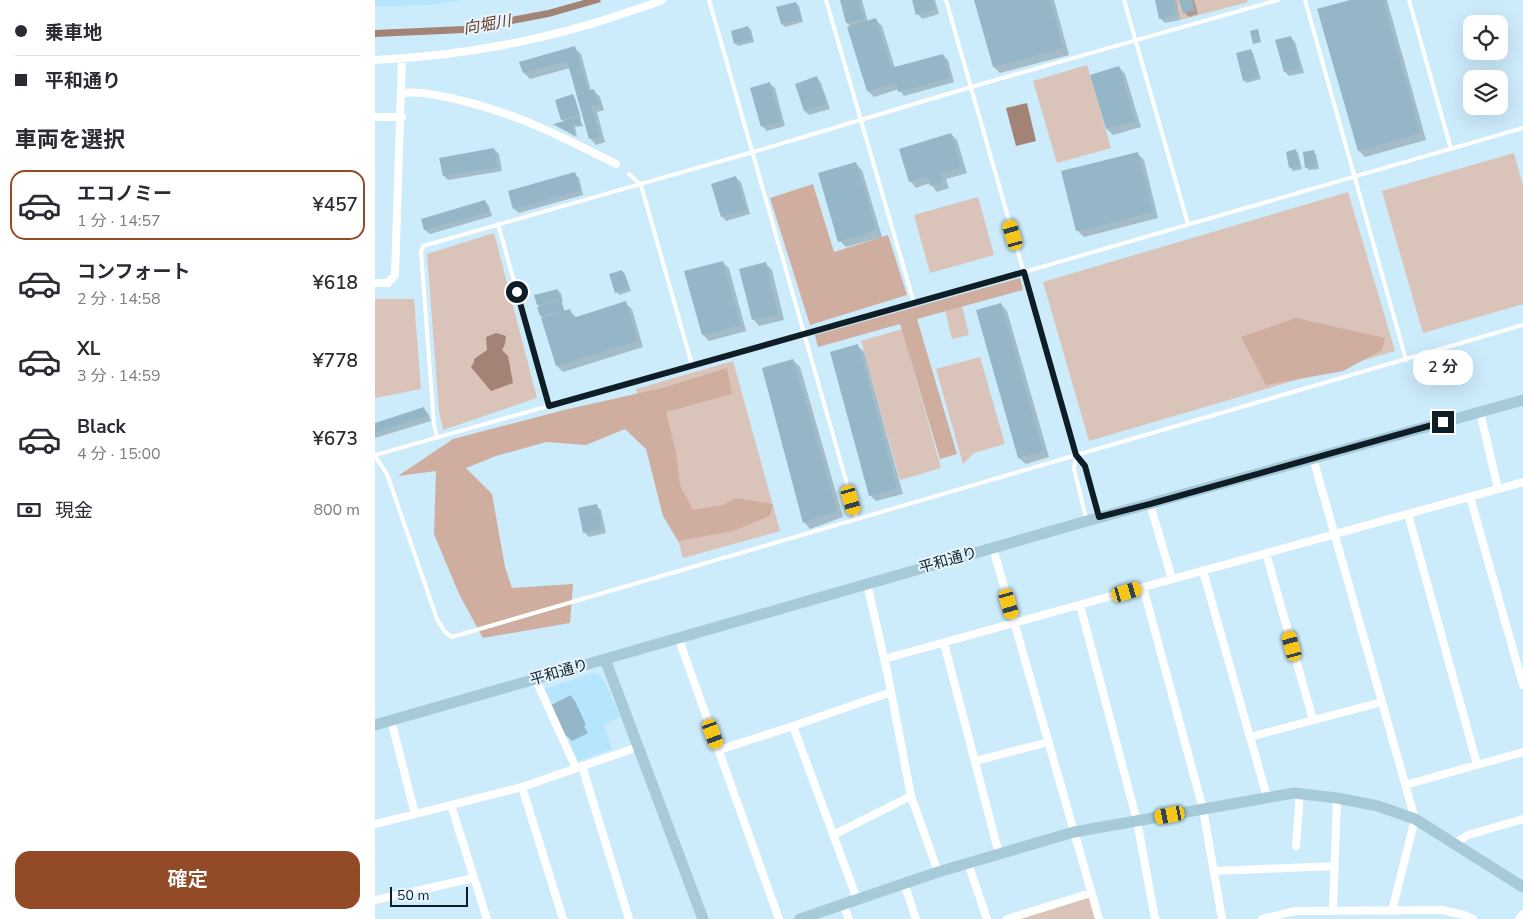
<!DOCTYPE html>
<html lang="ja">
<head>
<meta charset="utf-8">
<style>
  :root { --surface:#fff; --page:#f2f2f3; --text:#2b2b33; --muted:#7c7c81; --line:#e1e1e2; --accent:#924a27 }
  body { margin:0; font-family:"Nunito Sans","Noto Sans JP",sans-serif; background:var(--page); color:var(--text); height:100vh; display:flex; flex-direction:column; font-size:19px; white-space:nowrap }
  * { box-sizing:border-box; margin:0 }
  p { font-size:16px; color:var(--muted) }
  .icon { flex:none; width:28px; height:28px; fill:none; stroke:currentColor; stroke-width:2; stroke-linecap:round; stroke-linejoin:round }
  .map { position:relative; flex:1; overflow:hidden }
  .side { display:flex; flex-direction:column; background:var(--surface); width:375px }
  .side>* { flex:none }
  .banner { display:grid; align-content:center; height:110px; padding:0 15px; background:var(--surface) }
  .fabs { position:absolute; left:1088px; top:15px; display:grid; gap:10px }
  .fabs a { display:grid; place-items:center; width:45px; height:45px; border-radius:10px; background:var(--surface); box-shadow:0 5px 20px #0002; font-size:25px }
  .scale { position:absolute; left:15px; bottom:12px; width:78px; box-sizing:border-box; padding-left:5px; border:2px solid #0f1e26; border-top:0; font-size:14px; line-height:18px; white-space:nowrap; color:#0f1e26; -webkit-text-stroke:4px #e6f6fe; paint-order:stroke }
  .end { position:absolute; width:22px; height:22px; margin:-11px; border:6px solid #0f1e26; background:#fff; box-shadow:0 0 0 2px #fff }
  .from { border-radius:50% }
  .bubble { position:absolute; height:35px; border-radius:15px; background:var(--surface); box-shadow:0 5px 20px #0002; font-size:16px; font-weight:600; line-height:35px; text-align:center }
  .car { position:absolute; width:15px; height:30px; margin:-15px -8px; border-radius:6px; box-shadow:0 0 4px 1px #0007; background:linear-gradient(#f5c518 24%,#345 0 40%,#f5c518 0 76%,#345 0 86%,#f5c518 0) }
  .banner b { display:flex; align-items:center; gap:18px; height:48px; font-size:19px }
  .banner b+b { border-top:1px solid var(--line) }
  .banner i { width:12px; height:12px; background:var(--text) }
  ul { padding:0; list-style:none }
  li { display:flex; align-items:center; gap:15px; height:70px; margin:0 10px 8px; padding:0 5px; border:2px solid transparent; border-radius:15px }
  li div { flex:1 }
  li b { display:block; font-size:19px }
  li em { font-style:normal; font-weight:600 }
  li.selected { border-color:var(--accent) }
  li>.icon { width:45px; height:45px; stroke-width:1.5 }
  h2 { padding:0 15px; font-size:22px; line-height:60px }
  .pay { display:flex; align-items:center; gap:12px; height:55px; padding:0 15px; font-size:19px }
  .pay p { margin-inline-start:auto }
  .button { display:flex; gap:10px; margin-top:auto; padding:10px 15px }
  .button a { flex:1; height:58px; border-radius:15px; background:var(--accent); color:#fff; font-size:20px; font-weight:600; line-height:58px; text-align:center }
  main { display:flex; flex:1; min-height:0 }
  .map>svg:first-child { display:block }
</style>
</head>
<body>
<main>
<section class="side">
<div class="banner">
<b><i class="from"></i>乗車地</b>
<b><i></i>平和通り</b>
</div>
<h2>車両を選択</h2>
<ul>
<li class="selected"><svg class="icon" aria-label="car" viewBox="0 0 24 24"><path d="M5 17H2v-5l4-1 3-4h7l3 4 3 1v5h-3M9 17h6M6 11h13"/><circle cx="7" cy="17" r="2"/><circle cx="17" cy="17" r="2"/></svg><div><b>エコノミー</b><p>1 分 · 14:57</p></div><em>¥457</em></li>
<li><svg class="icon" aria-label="car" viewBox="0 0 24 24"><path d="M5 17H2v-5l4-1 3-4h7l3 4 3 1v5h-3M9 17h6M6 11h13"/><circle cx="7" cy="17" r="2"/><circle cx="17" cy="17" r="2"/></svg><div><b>コンフォート</b><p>2 分 · 14:58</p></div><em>¥618</em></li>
<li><svg class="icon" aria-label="car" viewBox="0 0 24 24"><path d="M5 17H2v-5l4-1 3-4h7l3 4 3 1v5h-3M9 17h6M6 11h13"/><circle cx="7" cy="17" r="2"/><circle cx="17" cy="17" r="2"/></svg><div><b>XL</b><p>3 分 · 14:59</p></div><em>¥778</em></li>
<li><svg class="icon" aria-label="car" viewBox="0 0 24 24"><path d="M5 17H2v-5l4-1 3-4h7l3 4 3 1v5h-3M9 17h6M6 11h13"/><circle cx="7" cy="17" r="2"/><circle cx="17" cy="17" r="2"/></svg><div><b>Black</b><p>4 分 · 15:00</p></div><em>¥673</em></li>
</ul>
<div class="pay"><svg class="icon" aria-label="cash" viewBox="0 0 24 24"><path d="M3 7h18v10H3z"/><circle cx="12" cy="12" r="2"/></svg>現金<p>800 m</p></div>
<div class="button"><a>確定</a></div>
</section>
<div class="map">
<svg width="1148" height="919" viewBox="0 0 1148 919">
  <rect width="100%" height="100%" fill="#ccebfb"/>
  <path fill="#b6e6fe" d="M0,0H88L56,5L6,6H0Z
    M220,673L228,678L245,717L228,725L237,749L203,761L168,689Z"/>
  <path fill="#dac3b9" d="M800,0H872L873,2L805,20Z
    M712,65L736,148L682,163L658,81Z
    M1139,153L1148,186V304L1048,333L1007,191Z
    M973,192L1020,351L714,441L668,282Z
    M603,197L619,255L555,273L539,215Z
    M119,233L162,398L68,430L64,411L52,254Z
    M0,299H39L46,389L0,398Z
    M587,306L594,335L577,339L570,310Z
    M527,329L566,468L525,480L486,341Z
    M605,357L630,444L599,453L588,464L561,369Z
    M358,361L405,531L308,558L261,389Z
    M716,893L724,919H632Z"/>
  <path fill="#cfae9f" d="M438,184L459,252L513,235L532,295L435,325L395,198Z
    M645,278L648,290L542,319L582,454L565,459L525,324L443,347L440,335Z
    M921,318L1010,338L1007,350L968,371L891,385L866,337Z
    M352,368L357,394L291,412L301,453L305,485L318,510L348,505L360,498L398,504L395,516L358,531L303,541L288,516L271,449L250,429L211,445L171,442L121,456L91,468L117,494L130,567L137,588L198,584L195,623L108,638L84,594L59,534L61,471L23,476L78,439L189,410L287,388Z"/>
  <path fill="#a28375" d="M209,0H225L226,2L174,17L89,33L0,37V30L89,26L173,10Z
    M652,103L661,141L641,146L631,108Z
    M121,333L131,336L130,344L127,350L133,356L138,383L116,391L96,367L99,362V359L112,350L111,337Z"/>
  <path fill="#0003" d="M466,0H487L493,22L501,20L507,26L520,68L568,55L573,60L579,82L529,96L524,89L499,97L493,91L476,27L472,23Z
    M538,0H560L564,14L547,19L543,14Z
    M601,0H679L694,55L625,73L619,67Z
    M781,0H801L805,20L790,23L785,18Z
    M806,0H819L823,14L814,17L809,12Z
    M980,0H1012L1051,140L990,157L984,151Z
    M421,3L424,6L428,22L410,27L407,24Z
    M373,27L376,30L379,42L363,46L360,43Z
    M916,37L920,42L929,73L914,76L910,72L902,41Z
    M200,48L206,54L216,91H219L225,97L229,110L222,112L230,142L221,145L215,138L195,68L155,79L149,73Z
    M875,50L878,53L886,79L872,83L869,80Z
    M744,67L750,74L766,127L738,135L732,129Z
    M442,78L446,83L455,109L434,115L430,111Z
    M395,84L400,88L410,126L392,131L387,126Z
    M198,96L200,98L206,118H204L208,126L200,127L202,137L180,125L189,122L187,120L181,101Z
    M576,134L582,140L592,173L571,179L574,188L562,192L555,183L541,188L535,181Z
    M119,149L124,154L127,171L73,180L69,176Z
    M920,151L923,153L927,169L918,171L916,168L912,153Z
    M938,152L941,154L944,169L934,170L931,167Z
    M762,153L769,160L783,218L709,237L702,230Z
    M481,164L487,170L507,237L471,247L465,241Z
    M199,173L204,178L208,195L144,213L139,209Z
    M361,178L366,182L375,214L351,221L347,216Z
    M110,201L114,206L117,216L55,234L50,230L48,220Z
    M347,262L354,268L371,331L334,341L328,335Z
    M391,264L397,270L409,320L384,326L378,319Z
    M247,271L250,274L256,291L244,295L242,292Z
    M183,291L186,293L188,302H186L190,312L195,311L202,318L250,303L257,309L268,347L188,372L182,366L169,319L166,316L165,307L163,305Z
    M626,304L632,311L674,457L651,464L644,458L603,311Z
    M483,346L489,352L528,494L501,501L495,495Z
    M418,360L425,367L468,517L435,529L429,522Z
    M49,409L53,413L56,421L0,438V424Z
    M221,506L226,510L231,533L214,537L209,532Z
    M196,697L200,701L211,725L209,726L213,733L197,741L192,736Z"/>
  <path fill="#94b6c7" d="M465,0H484L489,19L471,23Z
    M537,0H558L561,9L541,15Z
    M599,0H675L688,48L618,67Z
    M780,0H798L801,15L784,19Z
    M804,0H817L819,10L808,13Z
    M975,0H1008L1045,133L983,151L942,9Z
    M421,2L426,19L406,24L401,7Z
    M501,18L516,68L568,54L575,78L523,92L521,82L492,91L472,27Z
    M373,26L377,39L359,44L356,31Z
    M883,29L886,42L878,44L875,31Z
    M916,36L925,68L909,72L900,40Z
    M200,46L213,91L219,89L224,104L216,106L225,136L214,139L192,61L148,73L144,62Z
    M876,49L883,77L868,81L861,53Z
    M744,66L760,121L731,129L715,75Z
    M442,76L451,104L429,111L420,84Z
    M395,82L406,121L386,127L375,88Z
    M198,94L204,115L186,120L180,100Z
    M205,117L206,123L198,125L200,136L178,124Z
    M576,133L586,167L566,173L568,182L555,186L552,176L534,182L524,149Z
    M119,148L123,167L68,176L64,158Z
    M921,149L924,166L914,168L911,152Z
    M939,150L941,166L930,168L928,152Z
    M763,152L778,212L701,231L686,171Z
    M481,162L501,230L463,242L443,173Z
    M200,172L205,190L138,209L133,191Z
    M361,176L371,209L346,217L336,184Z
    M110,200L114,212L49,230L46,219Z
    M348,261L365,325L327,335L309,271Z
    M391,262L403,314L377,320L364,269Z
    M247,270L254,288L240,293L234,274Z
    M183,289L185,299L162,305L159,295Z
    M186,300L189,310L165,316L162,307Z
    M251,301L263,341L181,366L166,318L195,309L198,318Z
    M626,303L668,451L643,458L601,310Z
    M483,344L522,488L494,496L455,352Z
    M418,359L462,511L428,523L387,368Z
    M49,407L52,416L0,433V423Z
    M222,504L227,529L208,533L203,508Z
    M196,695L207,720L205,721L209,728L191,737L176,705Z"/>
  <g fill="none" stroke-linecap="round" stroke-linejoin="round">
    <path stroke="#fff" stroke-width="4" d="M334,0L482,519
      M451,0L539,303
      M571,0L701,455
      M749,0L813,224
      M930,0L1031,360
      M1034,0L1076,149
      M254,174L266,185L317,365
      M123,224L174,406
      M62,438L59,424L46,252L48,246L378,152L596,87L903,0
      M0,455L649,272L1148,128
      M0,456L12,474L62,619L70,632L77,637L1148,325
      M711,518L699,469L701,455L710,466L724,516"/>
    <path stroke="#fff" stroke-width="8" d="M0,60C83,56 168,41 247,14C260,9 274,6 287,0
      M27,93C45,91 62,95 80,99C141,113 186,136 241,164
      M0,117H27
      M0,283H13L20,275L27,59
      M1105,412L1123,489
      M938,458L1040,819L1017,911
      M1095,497L1148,685
      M775,504L797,579
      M1033,514L1102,764
      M618,548L724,919
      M891,553L938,720
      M828,571L892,797
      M492,583L513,676L536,796L563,872
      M768,587L828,809L847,919
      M705,605L762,821L780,919
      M303,637L404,919
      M569,643L624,854
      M509,659L1148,482
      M160,678L201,768
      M16,720L40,814
      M418,726L516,692
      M875,737L1007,702
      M344,750L418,726L482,899
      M600,761L674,742
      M207,766L254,919
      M1030,785L1148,752
      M147,787L188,919
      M76,805L112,919
      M0,824L147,787L263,747
      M458,835L536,796
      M1080,843L1093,835L1148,819
      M921,846L925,793
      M593,863L612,919
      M839,871L960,866
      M529,883L541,919
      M0,900L99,878
      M468,904L474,919
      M958,911L962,798
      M632,919L716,893
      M887,919L920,911L1067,910L1089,915L1098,919
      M1144,919L1148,914"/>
    <path stroke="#a7cad9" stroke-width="11" d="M230,659L328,919
      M0,725L712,521L1148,400
      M425,919L563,872L699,832L919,793L962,798L1003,806L1040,819L1148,887"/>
  </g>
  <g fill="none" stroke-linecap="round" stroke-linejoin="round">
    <path stroke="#0f1e26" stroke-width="6" d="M142,292L174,406L649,272L701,455L710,466L724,517L775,504L1068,422"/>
  </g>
  <g text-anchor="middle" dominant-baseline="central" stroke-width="4" stroke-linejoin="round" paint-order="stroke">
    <g font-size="15" fill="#0f1e26" stroke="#e6f6fe">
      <text transform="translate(573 560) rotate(-16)">平和通り</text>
      <text transform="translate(184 672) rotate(-16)">平和通り</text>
    </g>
    <g font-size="16" font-style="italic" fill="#6d3e28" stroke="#e6f6fe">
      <text transform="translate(112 25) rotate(-10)">向堀川</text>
    </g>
  </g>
</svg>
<div class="fabs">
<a><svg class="icon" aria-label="locate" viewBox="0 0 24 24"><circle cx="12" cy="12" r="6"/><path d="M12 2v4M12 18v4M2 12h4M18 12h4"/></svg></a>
<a><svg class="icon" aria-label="layers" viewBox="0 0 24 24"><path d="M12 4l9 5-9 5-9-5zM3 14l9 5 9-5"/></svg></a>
</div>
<div class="scale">50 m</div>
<i class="end from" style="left:142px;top:292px"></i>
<i class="end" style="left:1068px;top:422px"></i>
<div class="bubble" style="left:1038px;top:350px;width:60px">2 分</div>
<i class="car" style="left:638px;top:235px;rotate:344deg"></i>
<i class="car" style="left:476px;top:500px;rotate:164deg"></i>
<i class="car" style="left:752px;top:592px;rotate:74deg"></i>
<i class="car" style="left:634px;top:604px;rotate:164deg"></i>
<i class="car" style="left:917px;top:646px;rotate:345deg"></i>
<i class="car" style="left:338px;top:734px;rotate:160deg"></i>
<i class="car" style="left:795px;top:815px;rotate:259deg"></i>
</div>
</main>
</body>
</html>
